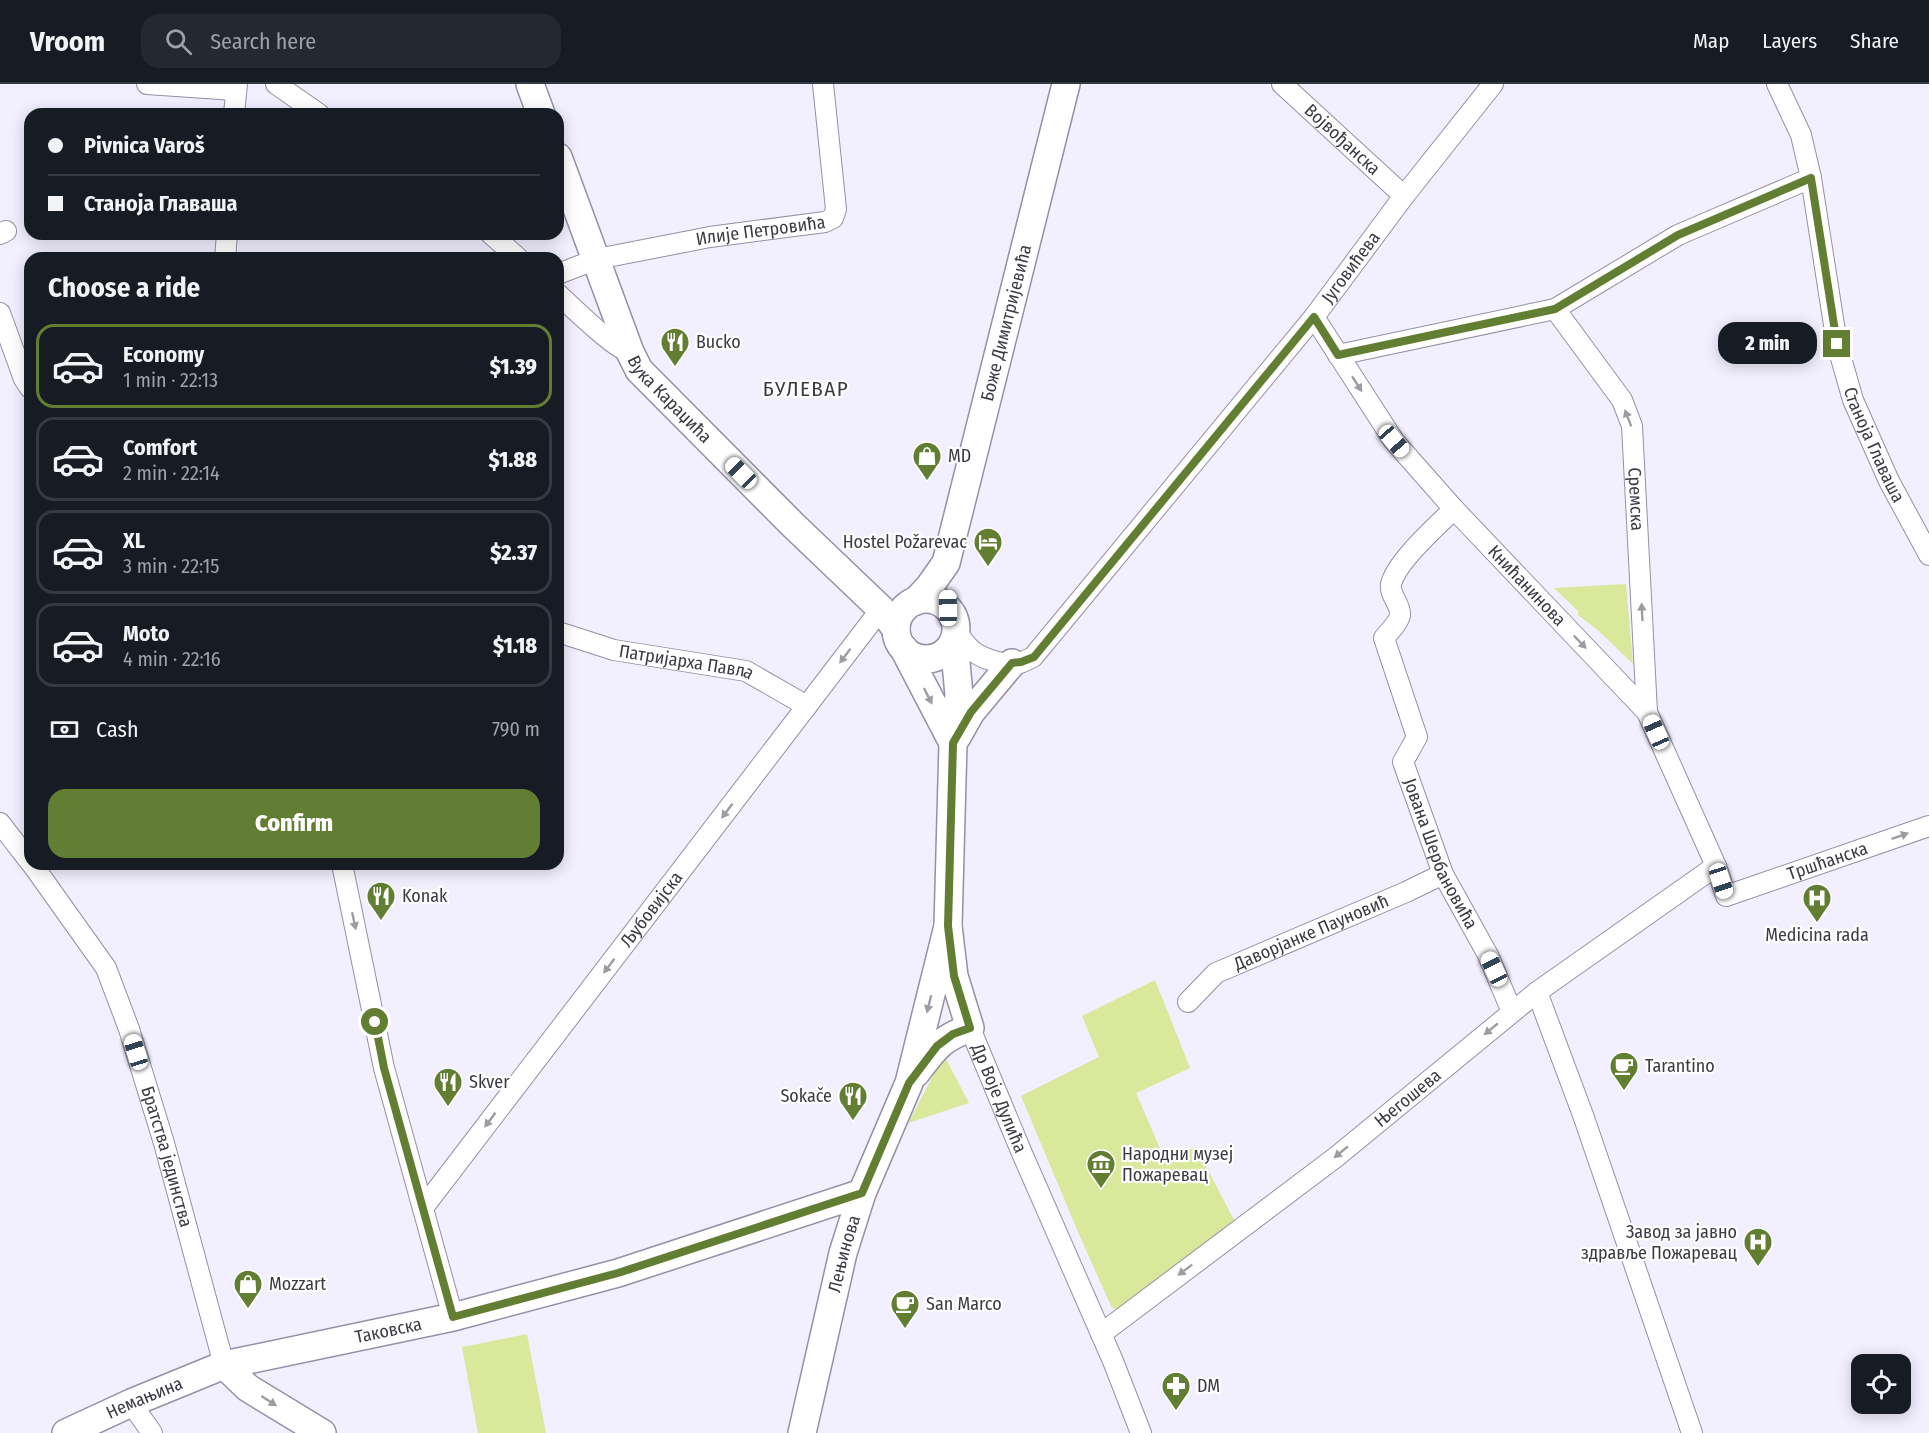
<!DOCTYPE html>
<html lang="en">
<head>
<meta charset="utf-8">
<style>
  :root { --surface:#171b24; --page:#242831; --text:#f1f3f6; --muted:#9ea1a6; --line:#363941; --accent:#627e32 }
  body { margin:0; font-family:"Fira Sans Condensed",sans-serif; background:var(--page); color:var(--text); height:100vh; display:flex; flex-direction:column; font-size:22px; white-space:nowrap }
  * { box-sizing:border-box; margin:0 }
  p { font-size:20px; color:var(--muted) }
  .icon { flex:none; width:33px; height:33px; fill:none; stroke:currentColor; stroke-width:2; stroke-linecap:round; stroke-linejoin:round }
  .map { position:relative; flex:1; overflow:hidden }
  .panel { position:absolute; left:24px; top:168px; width:540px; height:618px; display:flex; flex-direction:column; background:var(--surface); border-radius:18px; box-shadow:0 3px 15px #0003 }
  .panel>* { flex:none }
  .guide { position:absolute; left:24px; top:24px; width:540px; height:132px; border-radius:18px; box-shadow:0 3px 15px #0003; display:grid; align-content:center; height:132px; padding:0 24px; background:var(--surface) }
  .fabs { position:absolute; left:1851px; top:1270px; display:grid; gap:12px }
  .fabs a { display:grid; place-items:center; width:60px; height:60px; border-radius:12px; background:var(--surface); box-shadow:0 3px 15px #0003; font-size:30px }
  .end { position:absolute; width:27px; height:27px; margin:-14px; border:8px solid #627e32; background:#fff; box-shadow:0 0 0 3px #fff }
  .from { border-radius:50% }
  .bubble { position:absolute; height:42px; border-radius:18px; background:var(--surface); box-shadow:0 3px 15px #0003; font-size:20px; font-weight:800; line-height:42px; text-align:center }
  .car { position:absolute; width:18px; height:36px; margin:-18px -9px; border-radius:8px; box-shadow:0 0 4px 2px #0007; background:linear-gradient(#fff 24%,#345 0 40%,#fff 0 76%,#345 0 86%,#fff 0) }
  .guide b { display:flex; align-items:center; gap:21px; height:57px; font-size:22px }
  .guide b+b { border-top:2px solid var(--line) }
  .guide i { width:15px; height:15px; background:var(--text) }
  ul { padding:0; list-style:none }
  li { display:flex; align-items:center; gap:18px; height:84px; margin:0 12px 9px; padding:0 12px; border:3px solid var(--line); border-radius:18px }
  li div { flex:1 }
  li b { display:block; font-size:22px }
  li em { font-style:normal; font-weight:800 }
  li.current { border-color:var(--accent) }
  li>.icon { width:54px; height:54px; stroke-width:1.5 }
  h2 { padding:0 24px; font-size:27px; line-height:72px }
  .pay { display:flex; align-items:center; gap:15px; height:66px; padding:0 24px; font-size:22px }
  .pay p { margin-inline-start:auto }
  .cta { display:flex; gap:12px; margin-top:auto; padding:12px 24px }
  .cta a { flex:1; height:69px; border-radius:18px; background:var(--accent); color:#fff; font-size:24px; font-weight:800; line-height:69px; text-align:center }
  header { display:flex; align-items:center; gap:36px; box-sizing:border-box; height:84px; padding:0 30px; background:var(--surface); border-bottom:2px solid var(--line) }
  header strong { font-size:28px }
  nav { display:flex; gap:33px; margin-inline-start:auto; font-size:21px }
  .search { width:420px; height:54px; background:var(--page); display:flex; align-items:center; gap:15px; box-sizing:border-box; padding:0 21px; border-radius:18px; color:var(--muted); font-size:22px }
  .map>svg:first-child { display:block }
</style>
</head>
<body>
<header>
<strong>Vroom</strong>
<div class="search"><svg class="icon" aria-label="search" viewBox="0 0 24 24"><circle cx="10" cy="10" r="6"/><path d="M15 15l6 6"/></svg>Search here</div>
<nav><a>Map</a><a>Layers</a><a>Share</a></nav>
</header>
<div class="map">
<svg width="1929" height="1349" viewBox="0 0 1929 1349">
  <rect width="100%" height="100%" fill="#f2effe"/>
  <path fill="#d9e89a" d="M1626,500L1633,580L1599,547L1578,531V527L1554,504Z
    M1155,896L1190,984L1136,1009L1165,1076L1196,1063L1234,1136L1122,1226L1112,1224L1081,1155L1021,1012L1099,973L1082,932Z
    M944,971L969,1019L908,1039Z
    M527,1250L546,1349H478L462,1263Z"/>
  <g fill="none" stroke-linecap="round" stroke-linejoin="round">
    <g stroke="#9590a7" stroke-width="22">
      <g id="street">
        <path d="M147,0L235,6"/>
        <path d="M276,0L319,30"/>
        <path id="s1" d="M1282,0L1404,112"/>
        <path id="s2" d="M1777,0L1801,51L1811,94L1837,260L1853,316L1889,397L1929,471"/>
        <path d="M234,30L237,0"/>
        <path d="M0,150L6,147"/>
        <path d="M491,150L518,174"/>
        <path d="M225,174L227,150"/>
        <path id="s3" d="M558,190L597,175L710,153L825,138L833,134L836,125L823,0"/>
        <path d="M558,210C570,221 618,268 630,268"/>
        <path id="s4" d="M1555,225L1622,316L1632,342L1647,628"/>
        <path d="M0,229L24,295L30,304"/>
        <path id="s5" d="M1314,233L1394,357L1454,425L1647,628L1716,782L1726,812L1929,742"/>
        <path d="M1338,271L1555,225L1678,151L1811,94"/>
        <path id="s6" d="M1454,425C1436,443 1397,477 1391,500C1389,511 1401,520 1400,531C1399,538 1389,548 1384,554L1417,653L1403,678L1443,790L1488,871L1512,928"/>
        <path id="s7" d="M956,546C961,554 967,563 974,568C985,576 1007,582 1020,579C1025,577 1029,575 1033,573L1314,233L1404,112L1493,0"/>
        <path id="s8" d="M558,548L614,566L746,587L807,622"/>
        <path d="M0,739L30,778"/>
        <path id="s9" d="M32,780L106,884L129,945L164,1059L224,1281"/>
        <path d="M342,780L384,984L453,1233"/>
        <path d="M1537,908L1583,1031L1692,1349"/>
        <path id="s10" d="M1188,918L1216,889L1406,808L1443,790"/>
        <path id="s11" d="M970,944L1021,1067L1113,1277L1141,1349"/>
        <path id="s12" d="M423,1124L881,525"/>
        <path id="s13" d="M1101,1250L1336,1073L1537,908L1716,782"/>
        <path d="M131,1319L152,1349"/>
      </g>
    </g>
    <g stroke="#9590a7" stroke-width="30">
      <g id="secondary">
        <path d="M530,0L541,30"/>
        <path id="s14" d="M558,73L630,268L639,286L792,440L881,525L896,545"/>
        <circle cx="926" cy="545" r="30"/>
        <path id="s15" d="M916,517L929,503L946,479L1066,0"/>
        <path d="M904,565L953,659"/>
        <path d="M957,653L971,628L1012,579"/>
        <path d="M916,989C935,964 940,955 970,944L954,892L948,842L953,659L959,611L954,557"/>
        <path d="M224,1281L248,1304L322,1349"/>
        <path id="s16" d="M66,1349L131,1319L224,1281L453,1233L618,1189L862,1109"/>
        <path id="s17" d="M802,1349L843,1169L862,1109L909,999L948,842"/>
      </g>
    </g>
    <use href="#street" stroke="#fff" stroke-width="20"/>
    <use href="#secondary" stroke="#fff" stroke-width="27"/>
  </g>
  <defs><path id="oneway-solid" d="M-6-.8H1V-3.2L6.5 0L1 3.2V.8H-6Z" transform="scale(1.5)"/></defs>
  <g fill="#9e9ca2">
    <use href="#oneway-solid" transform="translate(1357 300) rotate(57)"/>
    <use href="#oneway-solid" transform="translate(1628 334) rotate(-111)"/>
    <use href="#oneway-solid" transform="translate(1642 528) rotate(-93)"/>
    <use href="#oneway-solid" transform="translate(1580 558) rotate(46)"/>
    <use href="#oneway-solid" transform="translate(845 572) rotate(127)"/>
    <use href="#oneway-solid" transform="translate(928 612) rotate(63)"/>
    <use href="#oneway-solid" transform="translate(727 727) rotate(127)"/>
    <use href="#oneway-solid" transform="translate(1900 752) rotate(-19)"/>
    <use href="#oneway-solid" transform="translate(354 837) rotate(78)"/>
    <use href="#oneway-solid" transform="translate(609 882) rotate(127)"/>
    <use href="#oneway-solid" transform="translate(929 920) rotate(104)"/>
    <use href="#oneway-solid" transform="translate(1491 945) rotate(141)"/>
    <use href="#oneway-solid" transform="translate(490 1036) rotate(127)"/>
    <use href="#oneway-solid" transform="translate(1341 1068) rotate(141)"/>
    <use href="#oneway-solid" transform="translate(1185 1186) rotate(143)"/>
    <use href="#oneway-solid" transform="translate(269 1317) rotate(33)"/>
  </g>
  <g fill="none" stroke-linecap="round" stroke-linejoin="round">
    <path stroke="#627e32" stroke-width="8" d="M375,938L384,984L453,1233L618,1189L862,1109L909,999L937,962L953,950L970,944L954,892L948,842L953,659L971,628L1012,579L1021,578L1034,573L1314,233L1338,271L1555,225L1678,151L1811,94L1837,260"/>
  </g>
  <defs>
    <g id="restaurant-pin" transform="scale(1.5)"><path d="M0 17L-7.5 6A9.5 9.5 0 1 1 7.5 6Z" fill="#627e32" stroke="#fff"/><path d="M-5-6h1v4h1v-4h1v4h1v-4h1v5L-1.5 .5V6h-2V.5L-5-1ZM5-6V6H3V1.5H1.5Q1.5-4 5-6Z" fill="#fff"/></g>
    <g id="shop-pin" transform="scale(1.5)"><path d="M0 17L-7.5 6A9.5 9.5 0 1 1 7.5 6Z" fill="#627e32" stroke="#fff"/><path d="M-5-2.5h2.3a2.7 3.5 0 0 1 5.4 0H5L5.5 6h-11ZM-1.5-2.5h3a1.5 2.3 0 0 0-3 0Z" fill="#fff"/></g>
    <g id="hotel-pin" transform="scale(1.5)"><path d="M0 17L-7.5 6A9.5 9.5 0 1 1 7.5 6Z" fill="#627e32" stroke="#fff"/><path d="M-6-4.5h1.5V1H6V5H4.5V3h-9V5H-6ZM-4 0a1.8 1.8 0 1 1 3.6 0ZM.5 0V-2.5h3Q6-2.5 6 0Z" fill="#fff"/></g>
    <g id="hospital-pin" transform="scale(1.5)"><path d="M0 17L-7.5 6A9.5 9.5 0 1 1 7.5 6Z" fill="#627e32" stroke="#fff"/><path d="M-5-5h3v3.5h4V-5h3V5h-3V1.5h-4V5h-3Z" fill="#fff"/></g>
    <g id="cafe-pin" transform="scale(1.5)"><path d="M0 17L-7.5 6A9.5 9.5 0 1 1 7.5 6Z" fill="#627e32" stroke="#fff"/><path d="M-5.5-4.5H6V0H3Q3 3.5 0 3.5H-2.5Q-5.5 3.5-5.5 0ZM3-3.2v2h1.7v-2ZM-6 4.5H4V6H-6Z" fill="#fff"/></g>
    <g id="museum-pin" transform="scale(1.5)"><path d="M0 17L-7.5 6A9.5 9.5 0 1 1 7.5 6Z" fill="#627e32" stroke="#fff"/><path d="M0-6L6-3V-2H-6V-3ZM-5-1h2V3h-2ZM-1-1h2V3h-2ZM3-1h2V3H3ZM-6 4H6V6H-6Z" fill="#fff"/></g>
    <g id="pharmacy-pin" transform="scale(1.5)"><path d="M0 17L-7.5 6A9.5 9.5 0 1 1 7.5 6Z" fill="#627e32" stroke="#fff"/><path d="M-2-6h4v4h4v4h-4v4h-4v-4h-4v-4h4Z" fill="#fff"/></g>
  </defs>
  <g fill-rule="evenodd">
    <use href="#restaurant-pin" x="675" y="258"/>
    <use href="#shop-pin" x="927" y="372"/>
    <use href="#hotel-pin" x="988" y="458"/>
    <use href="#restaurant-pin" x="381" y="812"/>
    <use href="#hospital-pin" x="1817" y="814"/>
    <use href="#cafe-pin" x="1624" y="982"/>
    <use href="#restaurant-pin" x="448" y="998"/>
    <use href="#restaurant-pin" x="853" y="1012"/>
    <use href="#museum-pin" x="1101" y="1080"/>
    <use href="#hospital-pin" x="1758" y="1158"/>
    <use href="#shop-pin" x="248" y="1200"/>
    <use href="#cafe-pin" x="905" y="1220"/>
    <use href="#pharmacy-pin" x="1176" y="1302"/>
  </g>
  <g text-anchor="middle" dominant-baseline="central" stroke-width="4.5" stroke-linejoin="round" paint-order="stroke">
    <g font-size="18" fill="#3c3a44" stroke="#fff">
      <text stroke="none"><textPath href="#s1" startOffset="82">Војвођанска</textPath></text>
      <text stroke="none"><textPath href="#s3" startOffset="208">Илије Петровића</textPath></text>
      <text stroke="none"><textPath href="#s7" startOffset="594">Југовићева</textPath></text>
      <text stroke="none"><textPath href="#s15" startOffset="296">Боже Димитријевића</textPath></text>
      <text stroke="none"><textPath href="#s14" startOffset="270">Вука Караџића</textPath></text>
      <text stroke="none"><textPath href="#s2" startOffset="376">Станоја Главаша</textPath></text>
      <text stroke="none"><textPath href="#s4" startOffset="214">Сремска</textPath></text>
      <text stroke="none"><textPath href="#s5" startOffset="344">Книћанинова</textPath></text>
      <text stroke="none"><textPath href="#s8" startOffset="132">Патријарха Павла</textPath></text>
      <text stroke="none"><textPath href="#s6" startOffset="392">Јована Шербановића</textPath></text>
      <text stroke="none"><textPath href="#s5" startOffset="826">Тршћанска</textPath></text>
      <text stroke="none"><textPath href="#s12" startOffset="376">Љубовијска</textPath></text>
      <text stroke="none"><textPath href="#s10" startOffset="144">Даворјанке Пауновић</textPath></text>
      <text stroke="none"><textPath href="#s11" startOffset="76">Др Воје Дулића</textPath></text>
      <text stroke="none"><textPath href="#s13" startOffset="387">Његошева</textPath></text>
      <text stroke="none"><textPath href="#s9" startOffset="326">Братства јединства</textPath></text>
      <text stroke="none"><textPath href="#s17" startOffset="184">Лењинова</textPath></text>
      <text stroke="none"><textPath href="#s16" startOffset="340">Таковска</textPath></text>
      <text stroke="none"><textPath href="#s16" startOffset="86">Немањина</textPath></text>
    </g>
    <g font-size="18" fill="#3c3a44" stroke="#fff" text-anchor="start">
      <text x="696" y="258">Bucko</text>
      <text x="948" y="372">MD</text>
      <text x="967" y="458" text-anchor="end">Hostel Požarevac</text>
      <text x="402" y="812">Konak</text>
      <text x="1817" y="851" text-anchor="middle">Medicina rada</text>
      <text x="1645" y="982">Tarantino</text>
      <text x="469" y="998">Skver</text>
      <text x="832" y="1012" text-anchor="end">Sokače</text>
      <text x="1122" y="1070">Народни музеј<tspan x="1122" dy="21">Пожаревац</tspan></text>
      <text x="1737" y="1148" text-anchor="end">Завод за јавно<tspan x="1737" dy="21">здравље Пожаревац</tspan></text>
      <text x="269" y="1200">Mozzart</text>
      <text x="926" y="1220">San Marco</text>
      <text x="1197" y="1302">DM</text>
    </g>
    <g font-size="21" letter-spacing="1.5" fill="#3c3a44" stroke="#fff">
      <text x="806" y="305">БУЛЕВАР</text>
    </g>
  </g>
</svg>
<div class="fabs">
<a><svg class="icon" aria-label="locate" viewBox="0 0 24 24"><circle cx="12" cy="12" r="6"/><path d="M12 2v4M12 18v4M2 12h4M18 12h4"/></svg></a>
</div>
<i class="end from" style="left:375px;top:938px"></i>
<i class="end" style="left:1837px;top:260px"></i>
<div class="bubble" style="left:1718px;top:238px;width:99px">2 min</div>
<i class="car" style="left:1394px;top:357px;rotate:139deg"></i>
<i class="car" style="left:741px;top:389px;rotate:315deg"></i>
<i class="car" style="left:948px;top:524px;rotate:359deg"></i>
<i class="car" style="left:1656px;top:648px;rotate:336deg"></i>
<i class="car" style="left:1721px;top:797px;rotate:162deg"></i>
<i class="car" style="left:1494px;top:885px;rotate:334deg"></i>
<i class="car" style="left:136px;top:968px;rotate:343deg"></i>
<div class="guide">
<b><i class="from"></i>Pivnica Varoš</b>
<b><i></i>Станоја Главаша</b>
</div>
<section class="panel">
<h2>Choose a ride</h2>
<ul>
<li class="current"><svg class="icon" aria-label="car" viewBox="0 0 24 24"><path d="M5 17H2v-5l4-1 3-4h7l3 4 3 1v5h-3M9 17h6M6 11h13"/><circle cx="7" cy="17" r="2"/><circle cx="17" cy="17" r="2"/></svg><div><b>Economy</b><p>1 min · 22:13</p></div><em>$1.39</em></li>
<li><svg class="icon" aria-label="car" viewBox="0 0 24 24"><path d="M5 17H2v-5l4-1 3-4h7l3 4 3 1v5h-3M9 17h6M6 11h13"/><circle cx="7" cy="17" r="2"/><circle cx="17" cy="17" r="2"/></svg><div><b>Comfort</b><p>2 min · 22:14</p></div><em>$1.88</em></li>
<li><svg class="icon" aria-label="car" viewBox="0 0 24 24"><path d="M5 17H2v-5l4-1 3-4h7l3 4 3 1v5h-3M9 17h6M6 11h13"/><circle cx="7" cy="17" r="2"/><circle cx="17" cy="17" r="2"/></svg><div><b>XL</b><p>3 min · 22:15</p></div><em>$2.37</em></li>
<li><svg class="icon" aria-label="car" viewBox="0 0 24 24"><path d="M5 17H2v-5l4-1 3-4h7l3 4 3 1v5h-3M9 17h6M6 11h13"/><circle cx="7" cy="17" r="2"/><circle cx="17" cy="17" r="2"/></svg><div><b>Moto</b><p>4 min · 22:16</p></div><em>$1.18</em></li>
</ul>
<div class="pay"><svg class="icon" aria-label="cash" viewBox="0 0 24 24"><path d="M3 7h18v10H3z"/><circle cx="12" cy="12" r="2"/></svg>Cash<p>790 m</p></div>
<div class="cta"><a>Confirm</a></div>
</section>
</div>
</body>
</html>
